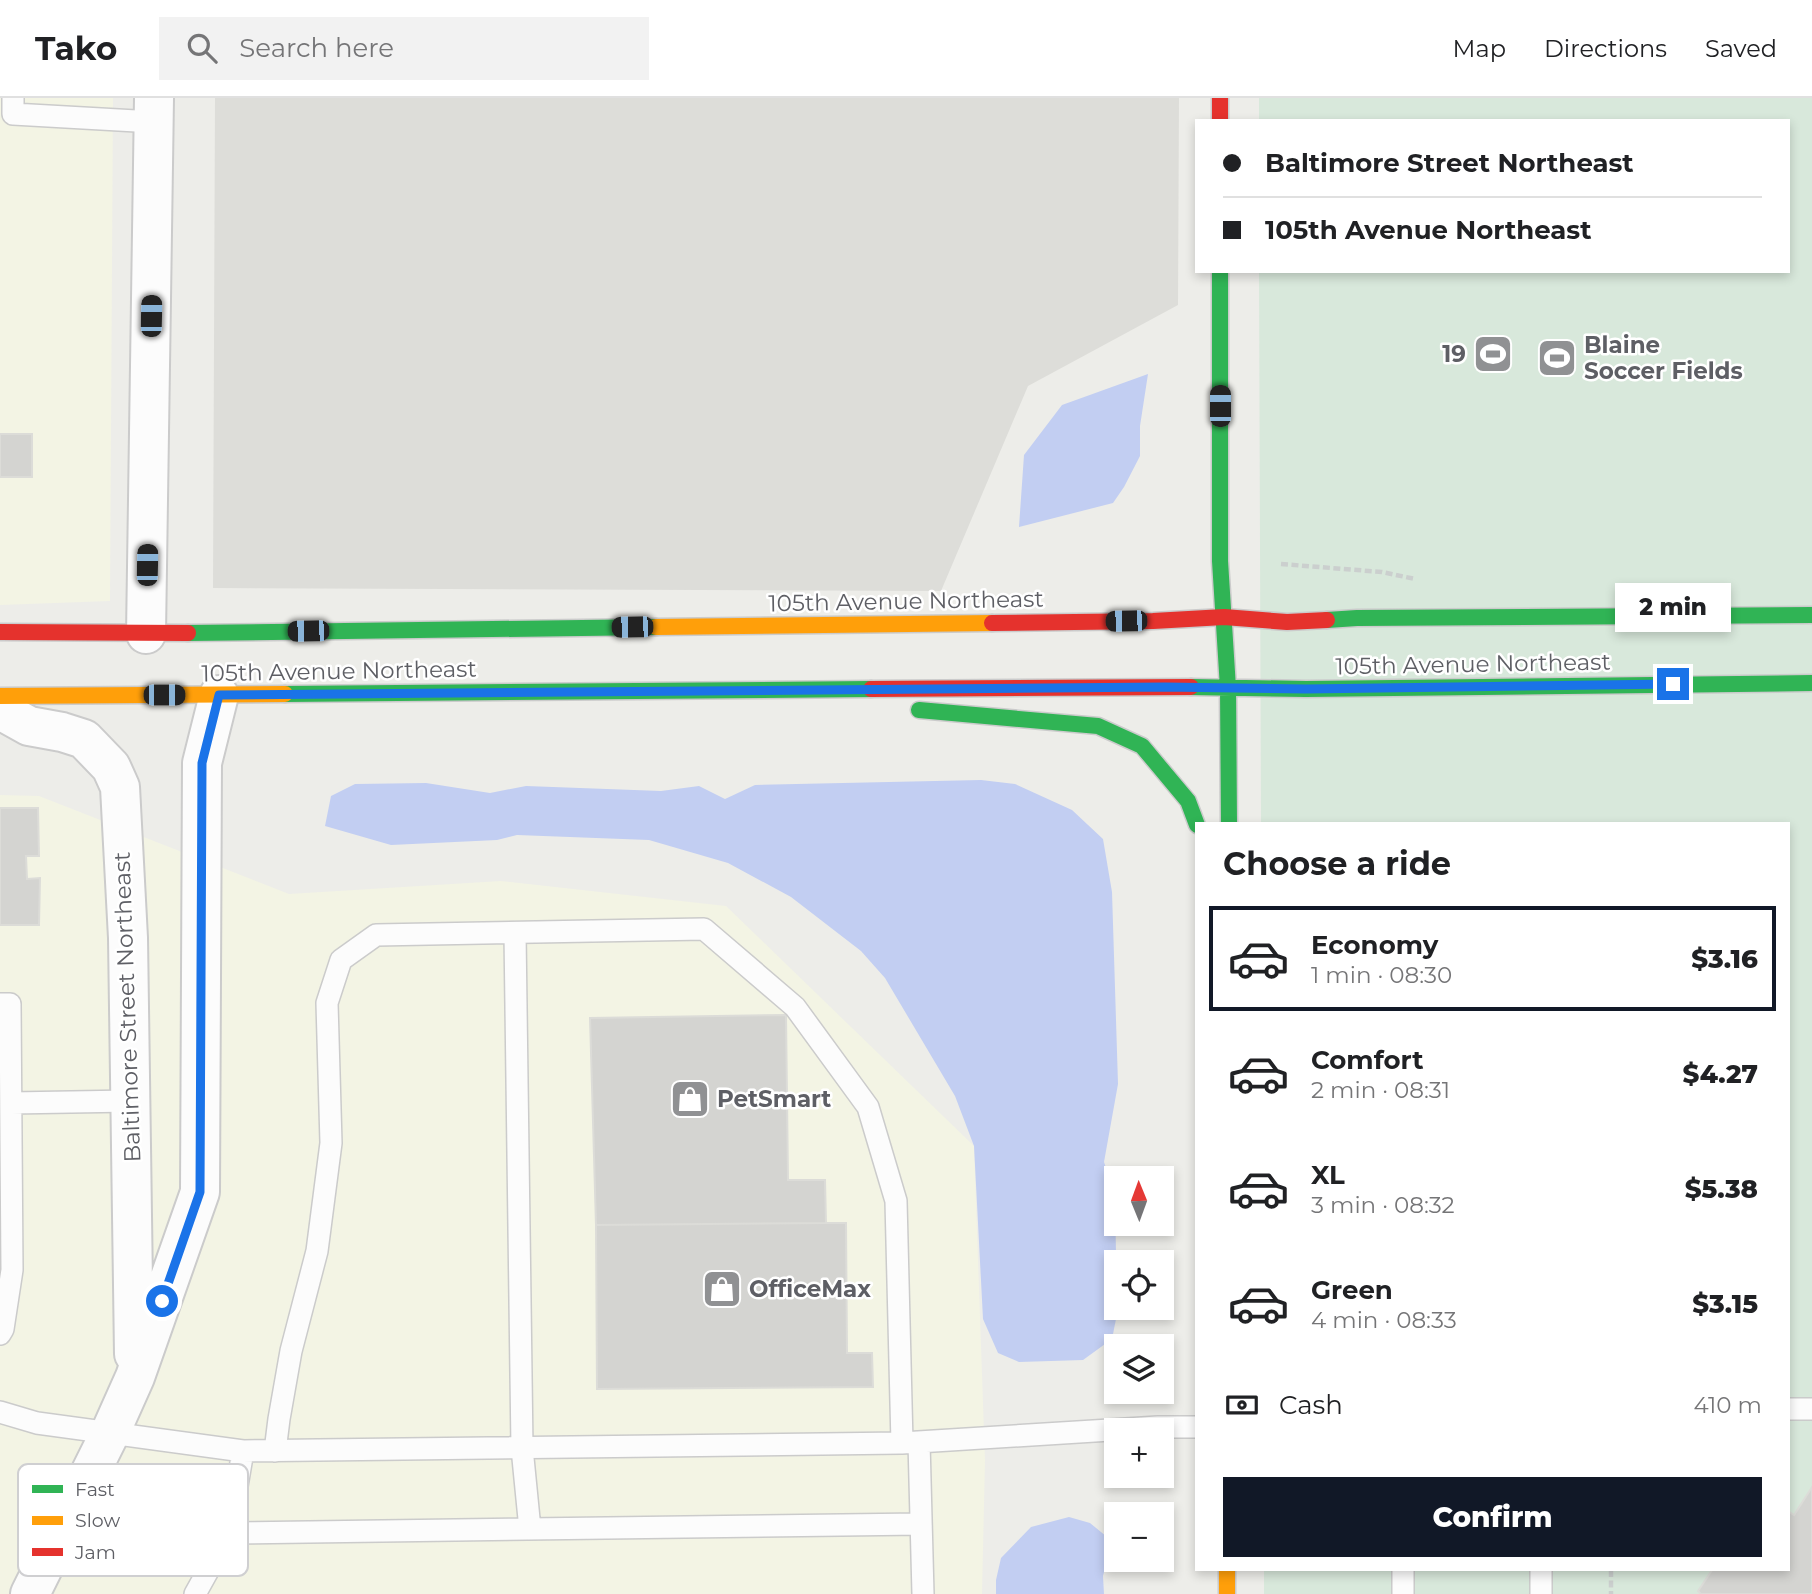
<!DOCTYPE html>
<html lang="en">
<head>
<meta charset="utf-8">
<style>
  :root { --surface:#fff; --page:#f2f2f2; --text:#202124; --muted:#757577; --line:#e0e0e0; --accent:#111827 }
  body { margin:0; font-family:Montserrat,sans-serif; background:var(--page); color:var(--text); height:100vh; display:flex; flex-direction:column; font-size:26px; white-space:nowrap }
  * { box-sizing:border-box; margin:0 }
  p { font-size:23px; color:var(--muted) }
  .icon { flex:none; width:38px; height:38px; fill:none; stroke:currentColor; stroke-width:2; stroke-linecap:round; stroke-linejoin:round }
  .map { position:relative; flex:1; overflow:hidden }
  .sheet { position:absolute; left:1195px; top:724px; width:595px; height:749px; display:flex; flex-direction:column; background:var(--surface); border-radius:0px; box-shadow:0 4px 10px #0003 }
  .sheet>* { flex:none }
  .guide { position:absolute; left:1195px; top:21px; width:595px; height:154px; border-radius:0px; box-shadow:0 4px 10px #0003; display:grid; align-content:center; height:154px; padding:0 28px; background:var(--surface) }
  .needle { width:46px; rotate:359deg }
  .controls { position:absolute; left:1104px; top:1068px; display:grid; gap:14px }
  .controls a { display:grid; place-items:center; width:70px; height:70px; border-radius:0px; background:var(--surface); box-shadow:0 4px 10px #0003; font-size:35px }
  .end { position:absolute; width:32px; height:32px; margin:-16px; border:9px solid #1a73e8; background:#fff; box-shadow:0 0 0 4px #fff }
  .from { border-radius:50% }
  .bubble { position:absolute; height:49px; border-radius:0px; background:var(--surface); box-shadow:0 4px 10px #0003; font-size:23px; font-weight:800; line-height:49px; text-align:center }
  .car { position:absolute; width:21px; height:42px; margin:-21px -10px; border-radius:9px; box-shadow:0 0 5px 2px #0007; background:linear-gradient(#222 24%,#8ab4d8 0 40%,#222 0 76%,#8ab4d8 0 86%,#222 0) }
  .guide b { display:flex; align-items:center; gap:24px; height:66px; font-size:26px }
  .guide b+b { border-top:2px solid var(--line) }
  .guide i { width:18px; height:18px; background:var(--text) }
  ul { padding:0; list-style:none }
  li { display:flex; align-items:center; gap:21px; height:105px; margin:0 14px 10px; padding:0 14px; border:4px solid transparent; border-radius:0px }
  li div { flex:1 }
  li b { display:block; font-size:26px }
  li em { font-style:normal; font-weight:800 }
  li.on { border-color:var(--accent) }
  li>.icon { width:63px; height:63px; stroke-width:1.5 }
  h2 { padding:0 28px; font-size:32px; line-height:84px }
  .pay { display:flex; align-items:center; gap:18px; height:77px; padding:0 28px; font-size:26px }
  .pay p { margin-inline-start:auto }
  .action { display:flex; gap:14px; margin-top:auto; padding:14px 28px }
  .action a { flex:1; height:80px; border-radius:0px; background:var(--accent); color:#fff; font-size:28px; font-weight:800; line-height:80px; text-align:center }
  header { display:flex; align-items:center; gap:42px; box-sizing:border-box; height:98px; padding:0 35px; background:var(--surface); border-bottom:2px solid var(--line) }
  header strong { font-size:33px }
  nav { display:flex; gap:38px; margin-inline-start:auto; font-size:24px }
  .search { width:490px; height:63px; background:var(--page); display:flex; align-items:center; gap:18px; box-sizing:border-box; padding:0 24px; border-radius:0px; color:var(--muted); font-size:26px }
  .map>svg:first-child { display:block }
</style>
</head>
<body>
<header>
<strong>Tako</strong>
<div class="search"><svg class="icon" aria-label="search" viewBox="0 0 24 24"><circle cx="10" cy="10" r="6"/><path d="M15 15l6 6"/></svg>Search here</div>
<nav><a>Map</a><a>Directions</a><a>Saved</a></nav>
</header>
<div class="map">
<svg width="1812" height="1496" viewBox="0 0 1812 1496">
  <rect width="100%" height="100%" fill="#edede9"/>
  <path fill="#f3f4e4" d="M0,0H113L110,503L0,507Z
    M0,697L39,698L289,796L501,783L726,808L974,1048L985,1362L982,1496H0Z"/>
  <path fill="#ddddd9" d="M215,0H1179L1178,207L1028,288L941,493L213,490Z"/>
  <path fill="#d8e8db" d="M1259,0H1812V1496H1264V1472H1788V726H1261L1259,173H1788V23H1259Z"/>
  <path fill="#c2cef2" d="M1148,276L1140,328V358L1124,389L1113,405L1019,429L1024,357L1062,307Z
    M981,682L1015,686L1072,712L1103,741L1112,794L1118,986L1104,1064L1115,1097L1117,1216L1112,1241L1083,1262L1019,1264L998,1255L983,1221L974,1048L955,998L885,880L861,853L791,799L728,765L649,742L517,737L497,742L391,747L325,728L331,698L355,686L426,685L490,695L526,688L661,693L699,688L725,701L755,687Z
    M1069,1419L1090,1425L1112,1443L1103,1478L1104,1496H996V1482L1001,1460L1031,1429Z"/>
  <path fill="#d4d4d1" stroke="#dcdcd8" stroke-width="2" d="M0,336H32V379H0Z
    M0,710H38L39,758H26L27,781L40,780L39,827H0Z
    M786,917L788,1082H825L826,1125L596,1127L590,920Z
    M826,1125H846L847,1255H872L873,1289L597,1291L596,1127Z
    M1812,1389V1496H1701L1698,1493L1712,1472H1788V1413L1794,1417Z"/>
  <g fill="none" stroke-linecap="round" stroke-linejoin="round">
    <g stroke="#cbcbcb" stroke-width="24">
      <path id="lane" d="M13,0V16L154,24
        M515,835L522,1350L530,1431
        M0,906H10L12,1172L3,1231L0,1236
        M11,1005L131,1003
        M1788,1311H1812
        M0,1314L37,1325L243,1353L902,1345L1158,1329H1197
        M919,1344L923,1496
        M275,1353L279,1321L291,1253L317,1153L331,1045L327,905L341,862L376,837L704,831L795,909L868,1009L896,1103L902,1345
        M229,1435L921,1426
        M1403,1472V1496
        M1541,1472V1496
        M195,1496L229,1435L243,1353"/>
    </g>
    <g stroke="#cbcbcb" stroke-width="42">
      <path id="street" d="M146,536L154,0
        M0,612L29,628L62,634L84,641L111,669L120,689L128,840L134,1256
        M30,1496L110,1335L135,1279L200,1094L202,665L219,597"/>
    </g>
    <g stroke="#cbcbcb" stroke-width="19">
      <path id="fast" d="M1220,173V463L1228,590L1229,726
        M1327,522L1357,520L1812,517
        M188,535L656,529
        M1191,589L1306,591L1812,585
        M285,596L871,591
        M919,612L1098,628L1142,648L1188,703L1197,727"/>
    </g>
    <g stroke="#cbcbcb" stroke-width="19">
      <path id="slow" d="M656,529L992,525
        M0,598L285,596
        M1227,1472V1496"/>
    </g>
    <g stroke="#cbcbcb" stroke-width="19">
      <path id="jam" d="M1220,0V23
        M992,525L1153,523L1224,519L1287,524L1327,522
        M0,534L188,535
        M871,591L1191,589"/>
    </g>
    <path stroke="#cbcfce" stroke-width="4.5" stroke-dasharray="7 3.5" stroke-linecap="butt" d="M1281,466L1382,474L1415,481
      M1611,1472V1496"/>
    <use href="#lane" stroke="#fcfcfc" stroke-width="21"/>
    <use href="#street" stroke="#fcfcfc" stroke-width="38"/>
    <use href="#fast" stroke="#30b455" stroke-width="16"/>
    <use href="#slow" stroke="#ff9f0a" stroke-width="16"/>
    <use href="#jam" stroke="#e5322d" stroke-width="16"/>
  </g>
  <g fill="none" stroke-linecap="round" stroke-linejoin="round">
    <path stroke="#1a73e8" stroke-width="9" d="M162,1203L200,1094L202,665L219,597L1165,589L1306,591L1673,586"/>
  </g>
  <defs>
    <g id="stadium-square" transform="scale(2.0125)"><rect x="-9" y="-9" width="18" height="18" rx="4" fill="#909193" stroke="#fff"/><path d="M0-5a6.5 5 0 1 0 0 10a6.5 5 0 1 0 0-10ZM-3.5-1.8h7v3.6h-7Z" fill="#fff"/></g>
    <g id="shop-square" transform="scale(2.0125)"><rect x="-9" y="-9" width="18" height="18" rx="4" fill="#909193" stroke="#fff"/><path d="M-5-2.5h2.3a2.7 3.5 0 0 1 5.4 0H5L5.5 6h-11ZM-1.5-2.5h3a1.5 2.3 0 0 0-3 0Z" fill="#fff"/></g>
  </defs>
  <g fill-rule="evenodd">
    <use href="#stadium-square" x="1493" y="256"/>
    <use href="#stadium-square" x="1557" y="260"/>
    <use href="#shop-square" x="690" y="1001"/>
    <use href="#shop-square" x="722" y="1191"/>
  </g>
  <g text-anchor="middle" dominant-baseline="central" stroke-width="5" stroke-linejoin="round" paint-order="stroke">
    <g font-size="23" font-weight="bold" fill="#5e5f65" stroke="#fff" text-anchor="start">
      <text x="1584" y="247">Blaine<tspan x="1584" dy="26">Soccer Fields</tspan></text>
      <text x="1466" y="256" text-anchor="end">19</text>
      <text x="717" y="1001">PetSmart</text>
      <text x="749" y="1191">OfficeMax</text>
    </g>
    <g font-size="23" fill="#5e5f65" stroke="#fff">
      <text transform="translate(906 503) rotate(-1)">105th Avenue Northeast</text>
      <text transform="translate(1473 566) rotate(-1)">105th Avenue Northeast</text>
      <text transform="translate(339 573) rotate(-1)">105th Avenue Northeast</text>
      <text transform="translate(127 909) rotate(-92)">Baltimore Street Northeast</text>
    </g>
  </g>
  <rect x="18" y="1366" width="230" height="112" rx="10" fill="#fff" stroke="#cfcfd1" stroke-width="2"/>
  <rect x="32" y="1387" width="31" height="8" fill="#30b455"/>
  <rect x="32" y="1418" width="31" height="9" fill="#ff9f0a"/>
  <rect x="32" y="1450" width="31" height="8" fill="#e5322d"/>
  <g font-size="19" fill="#5e5f65">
    <text x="75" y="1398">Fast</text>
    <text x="75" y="1429">Slow</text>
    <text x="75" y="1461">Jam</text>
  </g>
</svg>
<div class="controls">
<a><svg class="needle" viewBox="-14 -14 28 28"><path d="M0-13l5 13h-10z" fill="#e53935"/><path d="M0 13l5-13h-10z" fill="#757577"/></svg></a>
<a><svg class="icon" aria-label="locate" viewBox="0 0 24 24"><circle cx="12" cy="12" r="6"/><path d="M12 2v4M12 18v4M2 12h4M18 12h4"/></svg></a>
<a><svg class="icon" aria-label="layers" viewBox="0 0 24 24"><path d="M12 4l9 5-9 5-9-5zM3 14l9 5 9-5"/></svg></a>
<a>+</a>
<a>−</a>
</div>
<i class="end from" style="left:162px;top:1203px"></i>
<i class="end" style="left:1673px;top:586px"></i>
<div class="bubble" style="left:1615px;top:485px;width:116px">2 min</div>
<i class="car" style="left:151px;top:218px;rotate:1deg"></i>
<i class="car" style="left:1220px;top:308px;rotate:0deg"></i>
<i class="car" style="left:147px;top:467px;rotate:1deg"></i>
<i class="car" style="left:1126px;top:523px;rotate:269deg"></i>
<i class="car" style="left:632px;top:529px;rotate:269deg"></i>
<i class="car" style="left:308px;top:533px;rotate:269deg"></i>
<i class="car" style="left:164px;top:597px;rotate:90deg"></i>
<div class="guide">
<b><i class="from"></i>Baltimore Street Northeast</b>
<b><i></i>105th Avenue Northeast</b>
</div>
<section class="sheet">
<h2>Choose a ride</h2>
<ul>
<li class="on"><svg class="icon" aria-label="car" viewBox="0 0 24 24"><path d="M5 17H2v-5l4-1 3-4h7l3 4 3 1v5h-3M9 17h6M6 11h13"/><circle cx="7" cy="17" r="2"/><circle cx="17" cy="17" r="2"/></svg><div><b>Economy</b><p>1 min · 08:30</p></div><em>$3.16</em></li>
<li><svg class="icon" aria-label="car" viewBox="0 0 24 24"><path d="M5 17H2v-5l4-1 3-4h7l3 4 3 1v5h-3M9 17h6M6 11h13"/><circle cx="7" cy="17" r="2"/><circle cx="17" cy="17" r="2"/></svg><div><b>Comfort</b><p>2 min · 08:31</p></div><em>$4.27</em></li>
<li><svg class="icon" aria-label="car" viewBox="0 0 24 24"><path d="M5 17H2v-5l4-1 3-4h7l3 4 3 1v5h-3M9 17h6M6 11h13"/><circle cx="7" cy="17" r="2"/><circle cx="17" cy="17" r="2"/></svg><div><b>XL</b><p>3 min · 08:32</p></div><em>$5.38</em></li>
<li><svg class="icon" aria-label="car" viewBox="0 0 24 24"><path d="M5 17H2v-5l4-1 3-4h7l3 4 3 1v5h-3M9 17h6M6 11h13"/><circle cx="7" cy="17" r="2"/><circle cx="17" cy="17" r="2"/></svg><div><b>Green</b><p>4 min · 08:33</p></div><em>$3.15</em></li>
</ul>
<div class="pay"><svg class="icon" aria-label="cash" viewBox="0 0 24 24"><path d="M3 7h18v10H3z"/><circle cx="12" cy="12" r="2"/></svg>Cash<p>410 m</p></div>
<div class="action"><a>Confirm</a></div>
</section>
</div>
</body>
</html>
